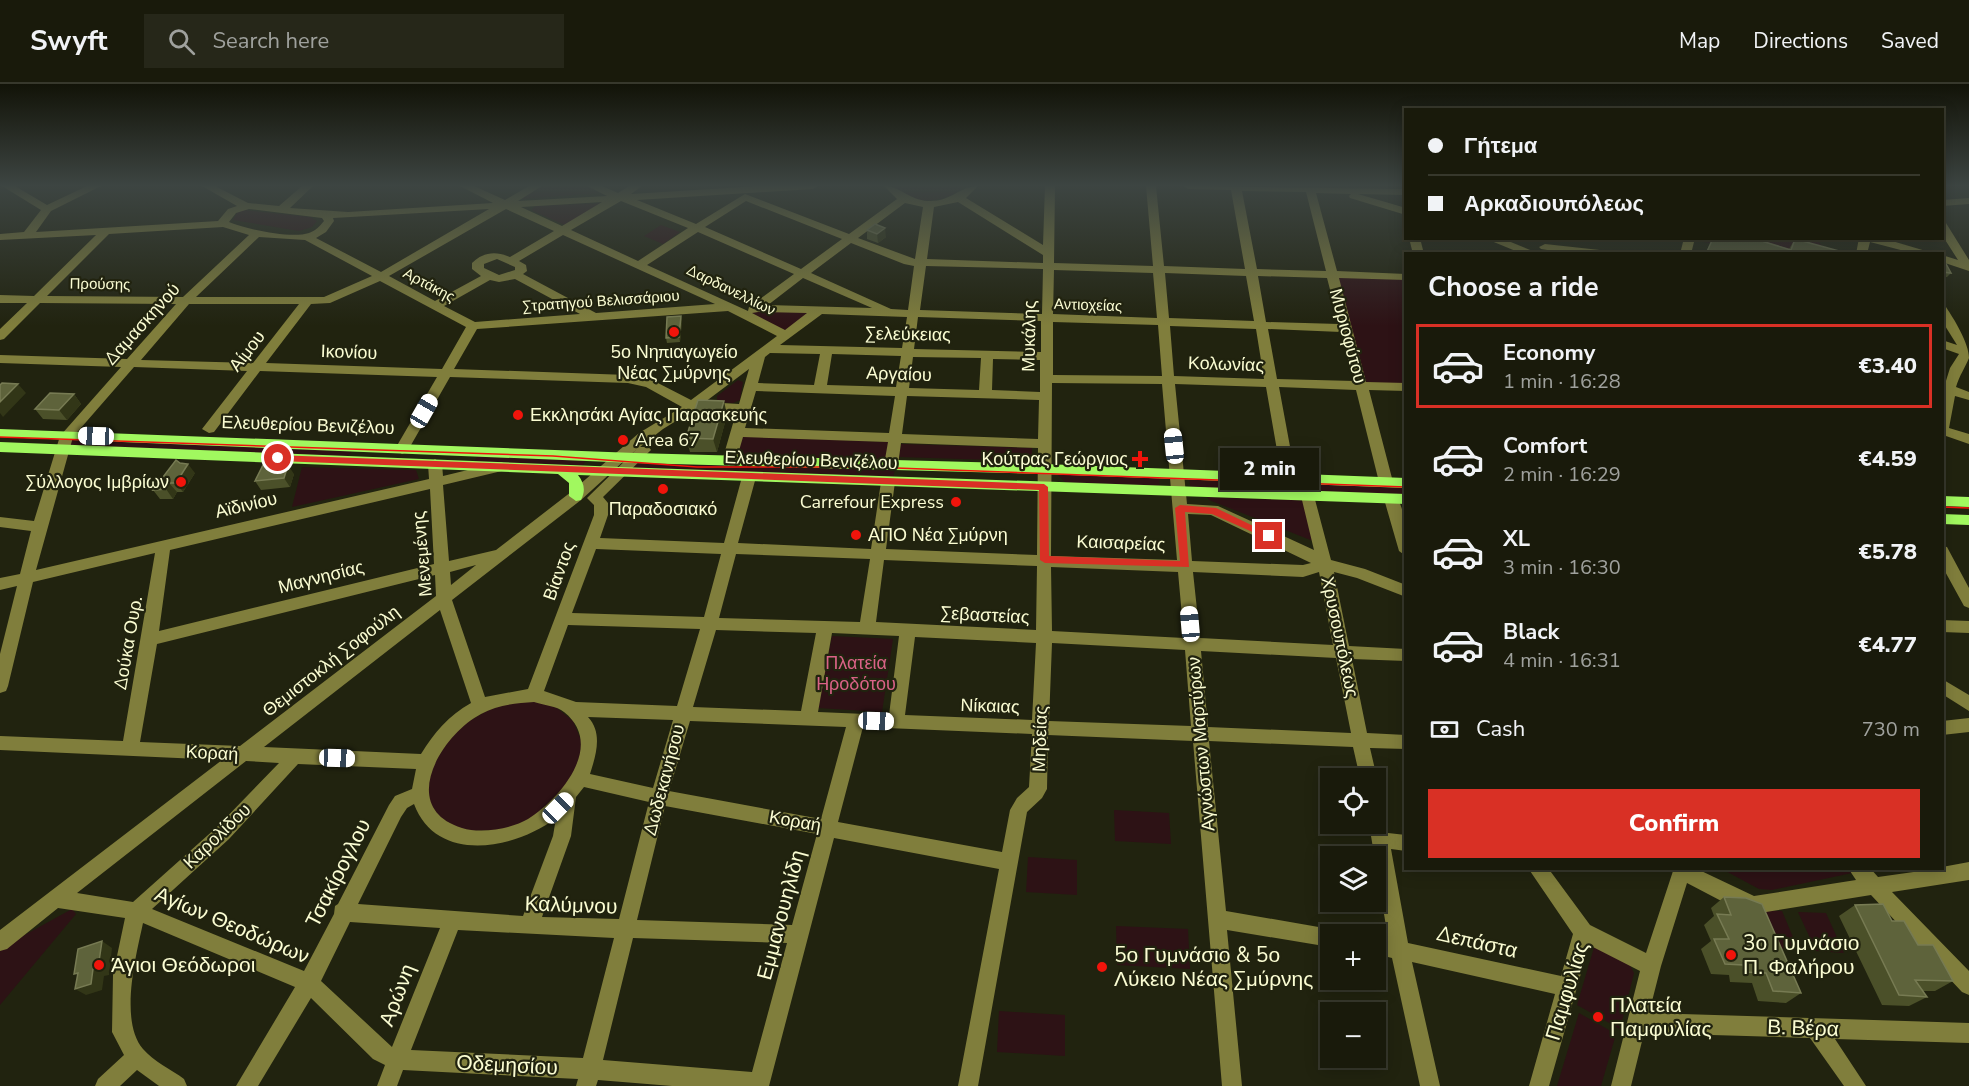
<!DOCTYPE html>
<html lang="en">
<head>
<meta charset="utf-8">
<style>
  :root { --surface:#191a0b; --page:#262719; --text:#f1f3f6; --muted:#9fa19d; --line:#37382c; --accent:#d93025 }
  body { margin:0; font-family:"Nunito Sans",sans-serif; background:var(--page); color:var(--text); height:100vh; display:flex; flex-direction:column; font-size:22px; white-space:nowrap }
  * { box-sizing:border-box; margin:0 }
  p { font-size:20px; color:var(--muted) }
  .icon { flex:none; width:33px; height:33px; fill:none; stroke:currentColor; stroke-width:2; stroke-linecap:round; stroke-linejoin:round }
  .map { position:relative; flex:1; overflow:hidden }
  .drawer { position:absolute; left:1404px; top:168px; width:540px; height:618px; display:flex; flex-direction:column; background:var(--surface); border-radius:0px; box-shadow:0 3px 15px #0003,0 0 0 2px var(--line) }
  .drawer>* { flex:none }
  .guide { position:absolute; left:1404px; top:24px; width:540px; height:132px; border-radius:0px; box-shadow:0 3px 15px #0003,0 0 0 2px var(--line); display:grid; align-content:center; height:132px; padding:0 24px; background:var(--surface) }
  .tools { position:absolute; left:1320px; top:684px; display:grid; gap:12px }
  .tools a { display:grid; place-items:center; width:66px; height:66px; border-radius:0px; background:var(--surface); box-shadow:0 3px 15px #0003,0 0 0 2px var(--line); font-size:30px }
  .end { position:absolute; width:27px; height:27px; margin:-14px; border:8px solid #d93025; background:#fff; box-shadow:0 0 0 3px #fff }
  .from { border-radius:50% }
  .bubble { position:absolute; height:42px; border-radius:0px; background:var(--surface); box-shadow:0 3px 15px #0003,0 0 0 2px var(--line); font-size:20px; font-weight:800; line-height:42px; text-align:center }
  .car { position:absolute; width:18px; height:36px; margin:-18px -9px; border-radius:8px; box-shadow:0 0 4px 2px #0007; background:linear-gradient(#fff 24%,#345 0 40%,#fff 0 76%,#345 0 86%,#fff 0) }
  .guide b { display:flex; align-items:center; gap:21px; height:57px; font-size:22px }
  .guide b+b { border-top:2px solid var(--line) }
  .guide i { width:15px; height:15px; background:var(--text) }
  ul { padding:0; list-style:none }
  li { display:flex; align-items:center; gap:18px; height:84px; margin:0 12px 9px; padding:0 12px; border:3px solid transparent; border-radius:0px }
  li div { flex:1 }
  li b { display:block; font-size:22px }
  li em { font-style:normal; font-weight:800 }
  li.current { border-color:var(--accent) }
  li>.icon { width:54px; height:54px; stroke-width:1.5 }
  h2 { padding:0 24px; font-size:27px; line-height:72px }
  .pay { display:flex; align-items:center; gap:15px; height:66px; padding:0 24px; font-size:22px }
  .pay p { margin-inline-start:auto }
  .cta { display:flex; gap:12px; margin-top:auto; padding:12px 24px }
  .cta a { flex:1; height:69px; border-radius:0px; background:var(--accent); color:#fff; font-size:24px; font-weight:800; line-height:69px; text-align:center }
  header { display:flex; align-items:center; gap:36px; box-sizing:border-box; height:84px; padding:0 30px; background:var(--surface); border-bottom:2px solid var(--line) }
  header strong { font-size:28px }
  nav { display:flex; gap:33px; margin-inline-start:auto; font-size:21px }
  .search { width:420px; height:54px; background:var(--page); display:flex; align-items:center; gap:15px; box-sizing:border-box; padding:0 21px; border-radius:0px; color:var(--muted); font-size:22px }
  .map>svg:first-child { display:block }
</style>
</head>
<body>
<header>
<strong>Swyft</strong>
<div class="search"><svg class="icon" aria-label="search" viewBox="0 0 24 24"><circle cx="10" cy="10" r="6"/><path d="M15 15l6 6"/></svg>Search here</div>
<nav><a>Map</a><a>Directions</a><a>Saved</a></nav>
</header>
<div class="map">
<svg width="1969" height="1002" viewBox="0 0 1969 1002">
  <rect width="100%" height="100%" fill="#21230f"/>
  <path fill="#2d1215" d="M540,102H589L600,109L523,115L524,111Z
    M894,102H964C950,119 908,123 894,102Z
    M607,119L565,141L533,127L532,125L536,122Z
    M243,126L310,133L317,137L312,143L299,147L233,136L237,129Z
    M661,141L680,148L663,160L644,152Z
    M1694,154L1817,155L1827,169H1806L1693,157Z
    M1335,193L1405,195V300L1362,298Z
    M756,224L818,227L786,251L746,231Z
    M738,296L743,298L740,316L733,319L717,318V312Z
    M741,352L889,358L888,378L733,375Z
    M68,353L353,364L347,375L66,363Z
    M901,360L1032,364V374L1023,377L899,373Z
    M479,369L587,373L581,386L473,380Z
    M637,377L748,383H895L893,397L628,387Z
    M302,383L416,386L419,395L292,423Z
    M1056,389L1159,393L1160,404L1068,401Z
    M1189,393L1264,396L1266,409L1191,407Z
    M1271,396L1405,401V414L1273,409Z
    M1207,413L1305,416L1313,457L1209,416Z
    M832,552L893,555L882,628L818,624Z
    M536,617L557,624L573,637L581,656L582,666L571,699L531,736L505,746L467,747L446,739L432,726L425,698L451,647L499,620Z
    M1114,726L1169,729L1171,760L1115,757Z
    M1028,773L1077,776V811L1026,808Z
    M1848,784L1852,789L1772,806L1759,805L1722,785Z
    M72,825L76,830L0,921V867L12,858Z
    M1754,826L1782,827L1798,865L1770,864Z
    M1798,828L1826,829L1844,869L1816,867Z
    M1116,842L1188,845L1190,885L1117,881Z
    M1595,860L1627,876L1634,889L1620,945L1577,921Z
    M999,927L1065,931V972L997,968Z
    M1579,929L1616,950L1601,1002H1557Z"/>
  <g fill="none" stroke-linecap="round" stroke-linejoin="round">
    <path fill="#807e3c" fill-rule="evenodd" d="M2,102H15L47,121L87,102H101L51,127L36,148L218,137L228,125L237,122L202,102H215L248,119L279,122L302,102H313L290,124L348,128L493,119L460,102H474L505,116L529,102H542L518,117L607,112L587,102H602L618,109L629,102H642L631,110L759,102H818L813,105L637,116L696,140L745,110L849,150L897,115L884,102C900,102 909,116 928,117C951,118 960,102 978,102L966,114L1043,161L1045,102H1055L1054,179L1153,182L1146,102H1156L1164,182L1245,185L1231,106L1188,105L1183,102L1406,105V111L1358,110L1406,124V131L1350,114L1349,112L1351,110L1316,109L1337,187L1406,190V196L1339,194L1366,298L1406,299V307L1369,306L1393,398L1391,401L1386,403L1379,398L1356,306L1279,303L1296,395L1289,400L1282,395L1266,303L1175,300L1187,420L1218,422L1314,466L1301,412L1308,407L1313,408L1331,476L1365,485L1406,501V513L1357,494L1334,488L1349,562L1406,565V577L1352,575L1367,649L1406,651V665L1370,664L1377,694L1376,696V694H1360L1353,663L1209,657L1226,827L1330,845L1338,850H1330V863L1227,846L1242,1002H1222L1193,657L1048,651L1047,705L1042,714L1027,728L978,1002H958L999,785L834,754L769,1002H672L598,996L596,1002H576L578,995L403,986L397,1002H377L385,981L373,975L311,914L258,1002H236L295,903L143,839C136,872 119,937 143,965C153,977 172,986 184,995L187,1002H159L137,986L120,1002H95L98,995L124,971L112,948L113,891L125,834L58,824L7,865L0,867V846L222,676L0,666V652L123,657L155,469L33,498L8,602L6,607L0,609V570L17,502L0,506V494L20,490L31,447L0,443V433L34,437L60,352L121,283L0,279V271L127,275L176,220L40,219L4,255L0,256V245L27,219H0V211L34,212L96,151L0,156V150L24,148L41,126ZM1242,107L1306,108L1326,187L1257,185ZM621,117L688,144L638,177L571,146ZM746,117L842,155L801,185L705,143ZM602,118L562,142L521,123ZM958,118L1043,171V179L927,175L934,123ZM905,119L923,123L915,175L858,154ZM249,125L322,134L324,137C320,142 315,147 309,149C291,155 246,145 229,138L236,129ZM489,125L381,188L316,154L326,148L334,137L333,134ZM506,125L554,147L510,173C496,167 483,168 472,179V185L481,192L435,217L389,192ZM223,143L249,151L183,213L47,212L109,150ZM698,148L794,190L749,223L748,227L647,181ZM563,151L715,220L596,229L523,190L527,187L526,181L519,177ZM259,153L305,156L372,192L324,213H196ZM851,159L904,180L914,182L908,226L891,225L811,189ZM497,175L515,183V186L499,191L484,184V180ZM926,182L1043,185L1042,230L920,226ZM1054,186L1153,189L1157,234L1053,230ZM1165,189L1246,192L1254,237L1169,234ZM1258,192L1327,194L1339,240L1266,238ZM803,194L872,224L768,221ZM515,195L580,230L475,238L444,222L490,196L499,198ZM380,197L466,243L442,285L266,279L311,220L330,219ZM189,220H299L253,279L141,276ZM728,227L777,252L691,316L654,297L628,291L454,285L477,245ZM758,228L807,229L785,246L752,229ZM822,230L907,233L902,264L780,261ZM918,233L1041,237V268L914,265ZM1053,238L1158,241L1162,292L1053,291ZM1170,242L1256,245L1264,295L1174,292ZM1268,245L1341,248L1354,297L1277,295ZM770,269L820,270L814,301L758,299L765,273ZM832,270L901,272L896,303L827,301ZM913,273L981,274L979,306L909,304ZM993,275L1040,276V308L992,306ZM134,283L247,287L202,345L209,349L214,348L260,287L437,293L395,365L402,370L407,368L450,293L628,299L646,303L682,323L639,349L571,408L496,466L449,477L443,401L506,386L508,383L506,380L501,378L443,392L442,380L435,375L428,380L429,395L36,486L73,353ZM749,285L739,320L705,318ZM1052,299L1162,300L1177,476L1051,472ZM756,307L895,312L889,349L745,344ZM907,312L1039,316L1038,355L902,350ZM694,326L736,329L722,377L729,382L736,377L743,353L888,358L884,381L891,386L898,381L901,359L1038,364L1037,471L886,465L895,398L888,393L881,398L871,465L738,459L756,393L749,388L742,393L724,459L600,454L608,431V419L603,413L651,366L649,363H640L663,345ZM637,365L587,414L594,421V431L528,605L485,613L452,516L581,416ZM430,405L434,480L159,547L170,466ZM1188,430L1211,431L1311,479L1303,481L1192,477ZM596,465L721,470L704,533L572,529ZM736,470L870,475L860,538L719,534ZM884,476L1037,482L1036,546L876,538ZM476,481L451,501L450,488ZM1051,483L1178,488L1184,554L1052,547ZM1193,488L1303,493L1319,488L1333,561L1200,554ZM435,491L436,512L240,662L140,658L157,560ZM440,526L471,619C448,632 434,649 421,670L264,663ZM568,541L700,545L677,622L576,618L544,607ZM716,546L816,549L801,627L693,623ZM832,549L899,552L889,631L818,628ZM915,553L1036,559L1032,636L905,631ZM1052,559L1185,566L1191,642L1049,637ZM1201,567L1336,574L1351,649L1208,643ZM534,618C543,621 557,622 564,628C606,661 560,715 528,735C511,745 481,750 462,744C397,724 441,651 481,630C497,621 516,619 534,618ZM588,633L673,636L653,704L590,690C596,671 603,649 588,633ZM690,637L846,643L821,735L669,707ZM863,643L1032,650L1029,703L1017,714L1010,726L1002,768L838,738ZM246,677L279,679L217,743L133,818L77,809ZM298,680L416,685L412,705L395,712L389,721L338,820L335,822L334,830L304,887L152,825L229,755ZM584,703L649,718L619,835L542,833L571,752L576,713ZM414,720C437,781 515,765 556,734L553,752L523,832L358,820L401,733L407,724ZM665,722L817,750L792,841L637,836ZM350,838L440,844L392,963L321,897ZM458,846L614,854L583,974L411,966ZM633,854L787,859L752,988L603,976Z
      M1969,114V120L1942,122V116Z
      M1942,138L1946,139L1969,176V187L1942,178V171L1958,176L1942,151Z
      M1409,154H1420L1424,170H1413Z
      M1484,154H1501L1540,170H1523Z
      M1684,154H1695L1691,170H1680Z
      M1859,154H1882L1936,170H1916L1870,158L1867,170H1856Z
      M1545,160L1609,167L1614,170H1574L1541,165L1539,163Z
      M1942,223H1946C1954,235 1969,259 1969,274C1966,282 1959,292 1956,303L1969,308V316L1955,312L1949,344L1969,350V360L1946,352L1942,353V299L1945,300L1950,284L1959,270L1942,264V256L1957,261L1942,237Z
      M1391,410C1407,415 1406,458 1406,472L1399,467L1384,415Z
      M1942,462L1947,463L1969,504V524L1964,522L1942,482Z
      M1942,536L1969,537V549L1942,548Z
      M1942,595L1969,611V627L1942,610Z
      M1969,634V648L1942,651V637Z
      M1376,722L1382,724L1388,749L1406,751V767L1391,765L1408,859L1561,892L1573,850L1528,784H1548L1590,841L1646,869L1674,784H1695L1754,812L1856,796L1848,784H1870L1878,793L1942,784V783L1969,778V796L1892,808L1969,887V911L1962,908L1871,811L1754,830L1729,821L1687,799L1661,882L1649,929L1969,939V959L1835,955L1866,1002H1844L1810,954L1644,949L1631,1002H1611L1640,887L1589,861L1549,1002H1529L1555,910L1412,878L1440,1002H1420L1392,874L1376,870V852L1388,854L1369,740H1376Z"/>
    <path fill="#a1f85f" fill-rule="evenodd" d="M0,345L635,369L1044,380L1406,394V404L1044,390L635,379L0,353Z
      M0,358L620,383L1406,410V420L578,391C584,399 586,406 581,416L576,417L569,412V399L558,390L0,368Z
      M1942,412L1969,413V423L1942,422Z
      M1942,430L1969,431V441L1942,440Z"/>
    <path stroke="#f1140b" stroke-width="1.5" d="M0,353L553,372L697,383H869L1406,403
      M1942,423L1969,424"/>
  </g>
  <path fill="#4b5029" d="M867,146L886,153L878,159L867,155Z
    M1713,154L1721,156V154H1752L1789,165L1795,155L1843,170H1705Z
    M1942,178L1951,189L1947,193H1942Z
    M681,232L682,237L680,258L667,259L666,254Z
    M74,310L81,320L67,336L43,335L35,325Z
    M727,331L717,368H690L686,354Z
    M195,389L183,408H177L173,415H160L153,406Z
    M294,390L290,403L261,406L255,397Z
    M1724,813L1801,909L1786,919L1758,917L1752,899L1730,898L1729,891L1711,890L1701,865L1711,857L1704,841L1714,832L1711,824Z
    M1855,821L1892,837L1918,861L1953,897L1935,907H1923L1927,913L1909,922L1882,921L1839,832Z"/>
  <path fill="#323617" d="M885,144L886,153L878,159L877,150Z
    M681,232L682,237L680,258L679,253Z
    M18,300L26,309L3,333L0,329V318Z
    M74,310L81,320L67,336L59,326Z
    M724,317L727,331L717,368L713,355Z
    M188,380L195,389L183,408L176,399Z
    M288,381L294,390L290,403L284,394Z
    M169,399L177,408L173,415L166,405Z
    M102,857L112,864L109,891L104,892L102,906L86,911L75,905L93,885Z"/>
  <path fill="#5e633b" stroke="#777b53" stroke-width="1.5" d="M875,140L885,144L877,150L867,146Z
    M1713,154L1722,156L1723,154H1752L1791,166L1795,155L1843,168V170H1765L1760,168L1759,170H1706Z
    M1942,178H1945L1951,189L1942,188Z
    M681,232L679,253L666,254L667,233Z
    M2,299L18,300L0,318V301Z
    M50,309L74,310L59,326L35,325Z
    M698,316L724,317L713,355L686,354Z
    M176,376L180,379L188,380L176,399H169L166,405L153,406Z
    M263,381H288L284,394L255,397Z
    M1724,813L1746,814L1762,820L1801,909L1773,907L1766,889L1744,888L1743,881L1725,880L1714,855H1729L1717,830L1731,831Z
    M1883,820L1892,837H1904L1918,861H1933L1953,897L1915,896L1927,913L1899,911L1855,821Z
    M102,857L98,884L93,885L91,900L75,905L78,889L74,890L78,865Z"/>
  <linearGradient id="sky" x2="0" y2="1"><stop stop-color="#121308"/><stop offset="0.42" stop-color="#3d4542"/><stop offset="1" stop-color="#3d4542" stop-opacity="0"/></linearGradient>
  <rect width="1969" height="242" fill="url(#sky)"/>
  <path fill="#d93025" d="M275,371L1044,400L1048,403L1049,472L1180,477L1175,424L1180,421L1216,424L1274,452L1273,454H1266L1212,430L1185,428L1189,483L1045,479L1040,476L1039,406L278,377L274,374Z"/>
  <g fill="#f1140b" stroke="#21230f" stroke-width="2">
    <circle cx="674" cy="248" r="6"/>
    <circle cx="518" cy="331" r="6"/>
    <circle cx="623" cy="356" r="6"/>
    <path d="M1137 366h6v6h6v6h-6v6h-6v-6h-6v-6h6z"/>
    <circle cx="181" cy="398" r="6"/>
    <circle cx="663" cy="405" r="6"/>
    <circle cx="956" cy="418" r="6"/>
    <circle cx="856" cy="451" r="6"/>
    <circle cx="1731" cy="871" r="6"/>
    <circle cx="99" cy="881" r="6"/>
    <circle cx="1102" cy="883" r="6"/>
    <circle cx="1598" cy="933" r="6"/>
  </g>
  <g text-anchor="middle" dominant-baseline="central" stroke-width="4.5" stroke-linejoin="round" paint-order="stroke">
    <g font-size="15" fill="#fbfdd3" stroke="#21230f">
      <text transform="translate(100 200) rotate(1)">Προύσης</text>
      <text transform="translate(429 201) rotate(28)">Αρτάκης</text>
      <text transform="translate(731 206) rotate(26)">Δαρδανελλίων</text>
      <text transform="translate(601 217) rotate(-4)">Στρατηγού Βελισσάριου</text>
      <text transform="translate(1088 221) rotate(2)">Αντιοχείας</text>
    </g>
    <g font-size="18" fill="#fbfdd3" stroke="#21230f">
      <text transform="translate(142 240) rotate(-48)">Δαμασκηνού</text>
      <text transform="translate(908 250) rotate(1)">Σελεύκειας</text>
      <text transform="translate(1029 252) rotate(-89)">Μυκάλης</text>
      <text transform="translate(1348 252) rotate(75)">Μυριοφύτου</text>
      <text transform="translate(247 267) rotate(-52)">Αίμου</text>
      <text transform="translate(349 268) rotate(2)">Ικονίου</text>
      <text transform="translate(1226 280) rotate(2)">Κολωνίας</text>
      <text transform="translate(899 290) rotate(2)">Αργαίου</text>
      <text transform="translate(308 341) rotate(2)">Ελευθερίου Βενιζέλου</text>
      <text transform="translate(811 376) rotate(2)">Ελευθερίου Βενιζέλου</text>
      <text transform="translate(246 421) rotate(-13)">Αϊδινίου</text>
      <text transform="translate(1121 459) rotate(2)">Καισαρείας</text>
      <text transform="translate(422 470) rotate(-95)">Μενεμένης</text>
      <text transform="translate(559 487) rotate(-70)">Βίαντος</text>
      <text transform="translate(321 493) rotate(-14)">Μαγνησίας</text>
      <text transform="translate(985 531) rotate(3)">Σεβαστείας</text>
      <text transform="translate(1340 553) rotate(78)">Χρυσουπόλεως</text>
      <text transform="translate(128 559) rotate(-80)">Δούκα Ουρ.</text>
      <text transform="translate(331 577) rotate(-38)">Θεμιστοκλή Σοφούλη</text>
      <text transform="translate(990 622) rotate(2)">Νίκαιας</text>
      <text transform="translate(1040 655) rotate(-88)">Μηδείας</text>
      <text transform="translate(1201 660) rotate(-95)">Αγνώστων Μαρτύρων</text>
      <text transform="translate(212 669) rotate(3)">Κοραή</text>
      <text transform="translate(664 696) rotate(-75)">Δωδεκανήσου</text>
      <text transform="translate(795 737) rotate(10)">Κοραή</text>
      <text transform="translate(217 752) rotate(-44)">Καρολίδου</text>
    </g>
    <g font-size="18" fill="#fbfdd3" stroke="#21230f" text-anchor="start">
      <text x="674" y="268" text-anchor="middle">5ο Νηπιαγωγείο<tspan x="674" dy="21">Νέας Σμύρνης</tspan></text>
      <text x="530" y="331">Εκκλησάκι Αγίας Παρασκευής</text>
      <text x="635" y="356">Area 67</text>
      <text x="1128" y="375" text-anchor="end">Κούτρας Γεώργιος</text>
      <text x="169" y="398" text-anchor="end">Σύλλογος Ιμβρίων</text>
      <text x="944" y="418" text-anchor="end">Carrefour Express</text>
      <text x="663" y="425" text-anchor="middle">Παραδοσιακό</text>
      <text x="868" y="451">ΑΠΟ Νέα Σμύρνη</text>
    </g>
    <g font-size="18" fill="#da6287" stroke="#21230f">
      <text x="856" y="579">Πλατεία<tspan x="856" dy="21">Ηροδότου</tspan></text>
    </g>
    <g font-size="21" fill="#fbfdd3" stroke="#21230f">
      <text transform="translate(338 789) rotate(-63)">Τσακίρογλου</text>
      <text transform="translate(571 821) rotate(2)">Καλύμνου</text>
      <text transform="translate(781 831) rotate(-75)">Εμμανουηλίδη</text>
      <text transform="translate(232 841) rotate(23)">Αγίων Θεοδώρων</text>
      <text transform="translate(1477 858) rotate(13)">Δεπάστα</text>
      <text transform="translate(1567 907) rotate(-73)">Παμφυλίας</text>
      <text transform="translate(397 911) rotate(-69)">Αρώνη</text>
      <text transform="translate(1803 944) rotate(2)">Β. Βέρα</text>
      <text transform="translate(507 981) rotate(3)">Οδεμησίου</text>
    </g>
    <g font-size="21" fill="#fbfdd3" stroke="#21230f" text-anchor="start">
      <text x="1743" y="859">3ο Γυμνάσιο<tspan x="1743" dy="24">Π. Φαλήρου</tspan></text>
      <text x="1114" y="871">5ο Γυμνάσιο &amp; 5ο<tspan x="1114" dy="24">Λύκειο Νέας Σμύρνης</tspan></text>
      <text x="111" y="881">Άγιοι Θεόδωροι</text>
      <text x="1610" y="921">Πλατεία<tspan x="1610" dy="24">Παμφυλίας</tspan></text>
    </g>
  </g>
</svg>
<div class="tools">
<a><svg class="icon" aria-label="locate" viewBox="0 0 24 24"><circle cx="12" cy="12" r="6"/><path d="M12 2v4M12 18v4M2 12h4M18 12h4"/></svg></a>
<a><svg class="icon" aria-label="layers" viewBox="0 0 24 24"><path d="M12 4l9 5-9 5-9-5zM3 14l9 5 9-5"/></svg></a>
<a>+</a>
<a>−</a>
</div>
<i class="end from" style="left:278px;top:374px"></i>
<i class="end" style="left:1269px;top:452px"></i>
<div class="bubble" style="left:1220px;top:364px;width:99px">2 min</div>
<i class="car" style="left:424px;top:327px;rotate:30deg"></i>
<i class="car" style="left:96px;top:352px;rotate:272deg"></i>
<i class="car" style="left:1174px;top:362px;rotate:354deg"></i>
<i class="car" style="left:1190px;top:540px;rotate:355deg"></i>
<i class="car" style="left:876px;top:637px;rotate:92deg"></i>
<i class="car" style="left:337px;top:674px;rotate:92deg"></i>
<i class="car" style="left:558px;top:724px;rotate:45deg"></i>
<div class="guide">
<b><i class="from"></i>Γήτεμα</b>
<b><i></i>Αρκαδιουπόλεως</b>
</div>
<section class="drawer">
<h2>Choose a ride</h2>
<ul>
<li class="current"><svg class="icon" aria-label="car" viewBox="0 0 24 24"><path d="M5 17H2v-5l4-1 3-4h7l3 4 3 1v5h-3M9 17h6M6 11h13"/><circle cx="7" cy="17" r="2"/><circle cx="17" cy="17" r="2"/></svg><div><b>Economy</b><p>1 min · 16:28</p></div><em>€3.40</em></li>
<li><svg class="icon" aria-label="car" viewBox="0 0 24 24"><path d="M5 17H2v-5l4-1 3-4h7l3 4 3 1v5h-3M9 17h6M6 11h13"/><circle cx="7" cy="17" r="2"/><circle cx="17" cy="17" r="2"/></svg><div><b>Comfort</b><p>2 min · 16:29</p></div><em>€4.59</em></li>
<li><svg class="icon" aria-label="car" viewBox="0 0 24 24"><path d="M5 17H2v-5l4-1 3-4h7l3 4 3 1v5h-3M9 17h6M6 11h13"/><circle cx="7" cy="17" r="2"/><circle cx="17" cy="17" r="2"/></svg><div><b>XL</b><p>3 min · 16:30</p></div><em>€5.78</em></li>
<li><svg class="icon" aria-label="car" viewBox="0 0 24 24"><path d="M5 17H2v-5l4-1 3-4h7l3 4 3 1v5h-3M9 17h6M6 11h13"/><circle cx="7" cy="17" r="2"/><circle cx="17" cy="17" r="2"/></svg><div><b>Black</b><p>4 min · 16:31</p></div><em>€4.77</em></li>
</ul>
<div class="pay"><svg class="icon" aria-label="cash" viewBox="0 0 24 24"><path d="M3 7h18v10H3z"/><circle cx="12" cy="12" r="2"/></svg>Cash<p>730 m</p></div>
<div class="cta"><a>Confirm</a></div>
</section>
</div>
</body>
</html>
